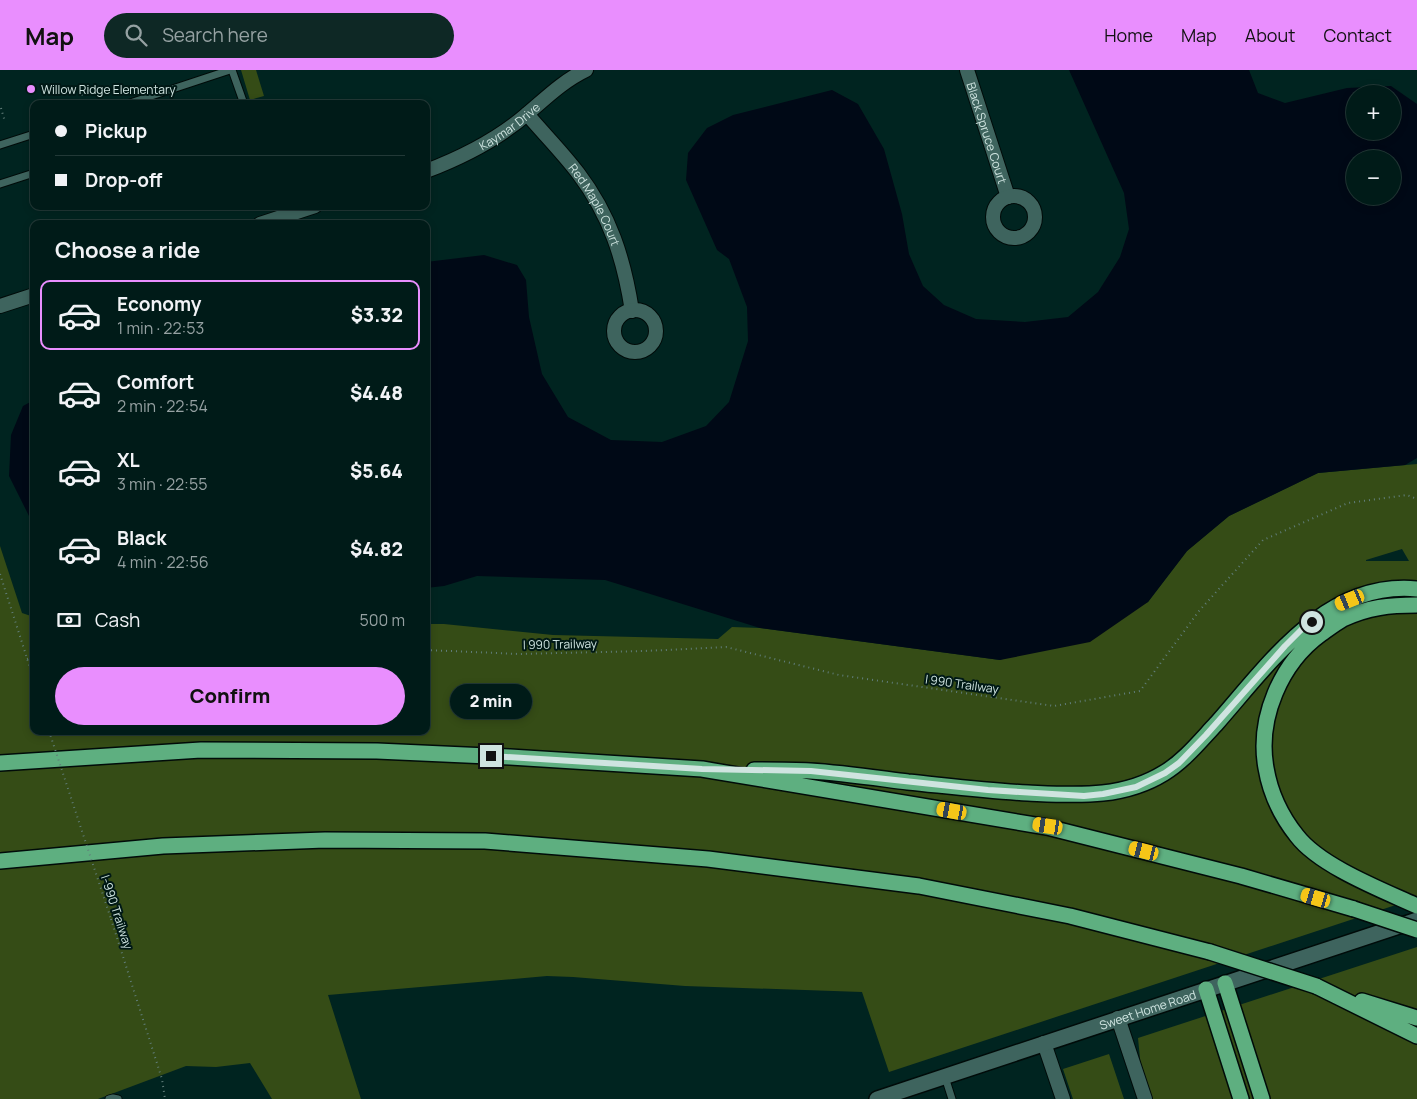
<!DOCTYPE html>
<html lang="en">
<head>
<meta charset="utf-8">
<style>
  :root { --surface:#001b18; --page:#0e2825; --text:#f1f3f6; --muted:#95a1a2; --line:#223937; --accent:#e98efe }
  body { margin:0; font-family:Manrope,sans-serif; background:var(--page); color:var(--text); height:100vh; display:flex; flex-direction:column; font-size:19px; white-space:nowrap }
  * { box-sizing:border-box; margin:0 }
  p { font-size:16px; color:var(--muted) }
  .icon { flex:none; width:28px; height:28px; fill:none; stroke:currentColor; stroke-width:2; stroke-linecap:round; stroke-linejoin:round }
  .map { position:relative; flex:1; overflow:hidden }
  .drawer { position:absolute; left:30px; top:150px; width:400px; height:515px; display:flex; flex-direction:column; background:var(--surface); border-radius:10px; box-shadow:0 2px 8px #0003,0 0 0 1px var(--line) }
  .drawer>* { flex:none }
  .banner { position:absolute; left:30px; top:30px; width:400px; height:110px; border-radius:10px; box-shadow:0 2px 8px #0003,0 0 0 1px var(--line); display:grid; align-content:center; height:110px; padding:0 25px; background:var(--surface) }
  .fabs { position:absolute; left:1346px; top:15px; display:grid; gap:10px }
  .fabs a { display:grid; place-items:center; width:55px; height:55px; border-radius:50%; background:var(--surface); box-shadow:0 2px 8px #0003,0 0 0 1px var(--line); font-size:25px }
  .end { position:absolute; width:22px; height:22px; margin:-11px; border:6px solid #cfe4e0; background:#111; box-shadow:0 0 0 2px #111 }
  .from { border-radius:50% }
  .bubble { position:absolute; height:35px; border-radius:18px; background:var(--surface); box-shadow:0 2px 8px #0003,0 0 0 1px var(--line); font-size:16px; font-weight:800; line-height:35px; text-align:center }
  .car { position:absolute; width:15px; height:30px; margin:-15px -8px; border-radius:6px; box-shadow:0 0 4px 1px #0007; background:linear-gradient(#f5c518 24%,#345 0 40%,#f5c518 0 76%,#345 0 86%,#f5c518 0) }
  .banner b { display:flex; align-items:center; gap:18px; height:48px; font-size:19px }
  .banner b+b { border-top:1px solid var(--line) }
  .banner i { width:12px; height:12px; background:var(--text) }
  ul { padding:0; list-style:none }
  li { display:flex; align-items:center; gap:15px; height:70px; margin:0 10px 8px; padding:0 15px; border:2px solid transparent; border-radius:10px }
  li div { flex:1 }
  li b { display:block; font-size:19px }
  li em { font-style:normal; font-weight:800 }
  li.current { border-color:var(--accent) }
  li>.icon { width:45px; height:45px; stroke-width:1.5 }
  h2 { padding:0 25px; font-size:22px; line-height:60px }
  .pay { display:flex; align-items:center; gap:12px; height:55px; padding:0 25px; font-size:19px }
  .pay p { margin-inline-start:auto }
  .button { display:flex; gap:10px; margin-top:auto; padding:10px 25px }
  .button a { flex:1; height:58px; border-radius:30px; background:var(--accent); color:#111; font-size:20px; font-weight:800; line-height:58px; text-align:center }
  header { display:flex; align-items:center; gap:30px; box-sizing:border-box; height:70px; padding:0 25px; background:var(--accent); color:#111 }
  header strong { font-size:24px }
  nav { display:flex; gap:28px; margin-inline-start:auto; font-size:18px }
  .search { width:350px; height:45px; background:var(--page); display:flex; align-items:center; gap:12px; box-sizing:border-box; padding:0 18px; border-radius:28px; color:var(--muted); font-size:19px }
  .map>svg:first-child { display:block }
</style>
</head>
<body>
<header>
<strong>Map</strong>
<div class="search"><svg class="icon" aria-label="search" viewBox="0 0 24 24"><circle cx="10" cy="10" r="6"/><path d="M15 15l6 6"/></svg>Search here</div>
<nav><a>Home</a><a>Map</a><a>About</a><a>Contact</a></nav>
</header>
<div class="map">
<svg width="1417" height="1029" viewBox="0 0 1417 1029">
  <rect width="100%" height="100%" fill="#002420"/>
  <path fill="#354c16" fill-rule="evenodd" d="M241,0H256L264,26L250,30Z
    M1417,394V828L889,1002L862,922L685,916L573,907L547,906L328,925L361,1029H272L250,993L216,997L186,996L98,1029H0V476L22,543L34,547V661H426V554H444L553,565L718,569L732,557L760,558L1000,590L1148,532L1187,481L1229,446L1318,403ZM1402,479L1409,491H1366V490Z
    M1417,877V1029H1151L1141,999L1138,968Z
    M1109,984L1124,1029H1073L1063,999Z"/>
  <path fill="#000916" fill-rule="evenodd" d="M1069,0H1249L1258,23L1285,33L1347,18L1391,16L1417,34V388L1405,395L1318,403L1229,446L1187,481L1148,532L1090,572L1000,590L760,558L605,510L477,506L444,516L426,518V192L484,185L517,195L526,210L529,247L542,304L568,347L611,370L662,372L706,356L729,332L748,271L747,237L729,189L717,180L686,110L688,83L707,58L733,45L832,20L858,34L884,79L902,144L909,184L923,216L944,235L976,249L1025,252L1068,247L1098,222L1120,187L1129,159L1124,123ZM1355,24H1392V61H1355ZM1355,89H1392V126H1355Z
    M34,330V456L9,406L11,365L23,336Z"/>
  <g fill="none" stroke-linecap="round" stroke-linejoin="round">
    <g stroke="#000b09" stroke-width="9">
      <path id="lane" d="M232,0L244,34
        M127,34L230,0
        M0,75L34,64
        M0,114L34,103
        M945,1007L952,1029
        M109,1029L113,1028L118,1029"/>
    </g>
    <g stroke="#000b09" stroke-width="16">
      <g id="street">
        <path id="s1" d="M967,0L1008,127"/>
        <path id="s2" d="M527,44C544,64 562,82 578,103C610,145 624,189 632,241"/>
        <path id="s3" d="M426,101C463,87 498,69 527,44C546,28 563,11 586,0"/>
        <circle cx="1014" cy="147" r="21"/>
        <path d="M260,154L315,136"/>
        <path d="M0,236L34,225"/>
        <circle cx="635" cy="261" r="21"/>
        <path d="M1118,948L1145,1029"/>
        <path d="M1044,973L1063,1029"/>
      </g>
    </g>
    <g stroke="#000b09" stroke-width="18">
      <g id="secondary">
        <path id="s4" d="M877,1029L1417,850"/>
      </g>
    </g>
    <g stroke="#000b09" stroke-width="18">
      <path id="highway" d="M1417,535C1390,535 1368,537 1343,549C1336,553 1328,559 1321,564C1281,593 1257,648 1266,698C1270,722 1281,746 1297,766C1320,796 1382,820 1417,836
        M0,693L201,680L377,681L510,687L702,699L1047,757L1241,806L1354,839
        M754,700C772,700 792,700 810,701C843,703 876,708 908,712C948,716 988,721 1028,723C1076,725 1122,729 1164,703C1184,691 1200,671 1216,654C1269,594 1326,510 1417,519
        M0,791L163,776L325,770L485,771L708,789L919,816L1070,846L1210,882
        M1225,913L1262,1029
        M1316,916L1417,966
        M1206,919L1241,1029
        M1362,931L1417,948"/>
    </g>
    <path stroke="#617e7a" stroke-width="2" stroke-dasharray="1 4" stroke-linecap="butt" d="M80,20L83,28
      M1,38L5,52
      M0,504L34,610
      M426,580L519,584L644,581L726,577L839,605L1054,636L1140,621L1199,541L1263,470L1348,433L1407,425L1417,429
      M27,589L34,587
      M111,849L162,1009L165,1029"/>
    <use href="#lane" stroke="#3e645e" stroke-width="7"/>
    <use href="#street" stroke="#3e645e" stroke-width="14"/>
    <use href="#secondary" stroke="#3e645e" stroke-width="15"/>
    <use href="#highway" stroke="#5eaf80" stroke-width="15"/>
    <g stroke="#000b09" stroke-width="18" stroke-linecap="butt">
      <path id="highway-bridge" d="M1354,839L1417,860
        M1210,882L1316,916"/>
    </g>
    <path stroke="#617e7a" stroke-width="2" stroke-dasharray="1 4" stroke-linecap="butt" d="M49,661L111,849"/>
    <use href="#highway-bridge" stroke="#5eaf80" stroke-width="15"/>
  </g>
  <g fill="none" stroke-linecap="round" stroke-linejoin="round">
    <path stroke="#cfe4e0" stroke-width="6" d="M491,686L702,699L811,701L988,720L1084,726L1103,724L1136,717L1165,703L1179,693L1206,665L1285,576L1301,560L1312,552"/>
  </g>
  <circle fill="#e98efe" stroke="#001916" stroke-width="2" cx="31" cy="19" r="5"/>
  <g text-anchor="middle" dominant-baseline="central" stroke-width="4" stroke-linejoin="round" paint-order="stroke">
    <g font-size="12" fill="#cfe4e0" stroke="#001916" text-anchor="start">
      <text x="41" y="19">Willow Ridge Elementary</text>
    </g>
    <g font-size="12" fill="#cfe4e0" stroke="#001916">
      <text stroke="none"><textPath href="#s3" startOffset="95">Kaymar Drive</textPath></text>
      <text stroke="none"><textPath href="#s1" startOffset="66">Black Spruce Court</textPath></text>
      <text stroke="none"><textPath href="#s2" startOffset="114">Red Maple Court</textPath></text>
      <text transform="translate(560 574) rotate(-1)">I 990 Trailway</text>
      <text transform="translate(962 614) rotate(8)">I 990 Trailway</text>
      <text transform="translate(117 842) rotate(72)">I-990 Trailway</text>
      <text stroke="none"><textPath href="#s4" startOffset="285">Sweet Home Road</textPath></text>
    </g>
  </g>
</svg>
<div class="fabs">
<a>+</a>
<a>−</a>
</div>
<i class="end from" style="left:1312px;top:552px"></i>
<i class="end" style="left:491px;top:686px"></i>
<div class="bubble" style="left:450px;top:614px;width:82px">2 min</div>
<i class="car" style="left:1350px;top:530px;rotate:248deg"></i>
<i class="car" style="left:952px;top:741px;rotate:280deg"></i>
<i class="car" style="left:1048px;top:756px;rotate:279deg"></i>
<i class="car" style="left:1144px;top:781px;rotate:284deg"></i>
<i class="car" style="left:1316px;top:828px;rotate:286deg"></i>
<div class="banner">
<b><i class="from"></i>Pickup</b>
<b><i></i>Drop-off</b>
</div>
<section class="drawer">
<h2>Choose a ride</h2>
<ul>
<li class="current"><svg class="icon" aria-label="car" viewBox="0 0 24 24"><path d="M5 17H2v-5l4-1 3-4h7l3 4 3 1v5h-3M9 17h6M6 11h13"/><circle cx="7" cy="17" r="2"/><circle cx="17" cy="17" r="2"/></svg><div><b>Economy</b><p>1 min · 22:53</p></div><em>$3.32</em></li>
<li><svg class="icon" aria-label="car" viewBox="0 0 24 24"><path d="M5 17H2v-5l4-1 3-4h7l3 4 3 1v5h-3M9 17h6M6 11h13"/><circle cx="7" cy="17" r="2"/><circle cx="17" cy="17" r="2"/></svg><div><b>Comfort</b><p>2 min · 22:54</p></div><em>$4.48</em></li>
<li><svg class="icon" aria-label="car" viewBox="0 0 24 24"><path d="M5 17H2v-5l4-1 3-4h7l3 4 3 1v5h-3M9 17h6M6 11h13"/><circle cx="7" cy="17" r="2"/><circle cx="17" cy="17" r="2"/></svg><div><b>XL</b><p>3 min · 22:55</p></div><em>$5.64</em></li>
<li><svg class="icon" aria-label="car" viewBox="0 0 24 24"><path d="M5 17H2v-5l4-1 3-4h7l3 4 3 1v5h-3M9 17h6M6 11h13"/><circle cx="7" cy="17" r="2"/><circle cx="17" cy="17" r="2"/></svg><div><b>Black</b><p>4 min · 22:56</p></div><em>$4.82</em></li>
</ul>
<div class="pay"><svg class="icon" aria-label="cash" viewBox="0 0 24 24"><path d="M3 7h18v10H3z"/><circle cx="12" cy="12" r="2"/></svg>Cash<p>500 m</p></div>
<div class="button"><a>Confirm</a></div>
</section>
</div>
</body>
</html>
